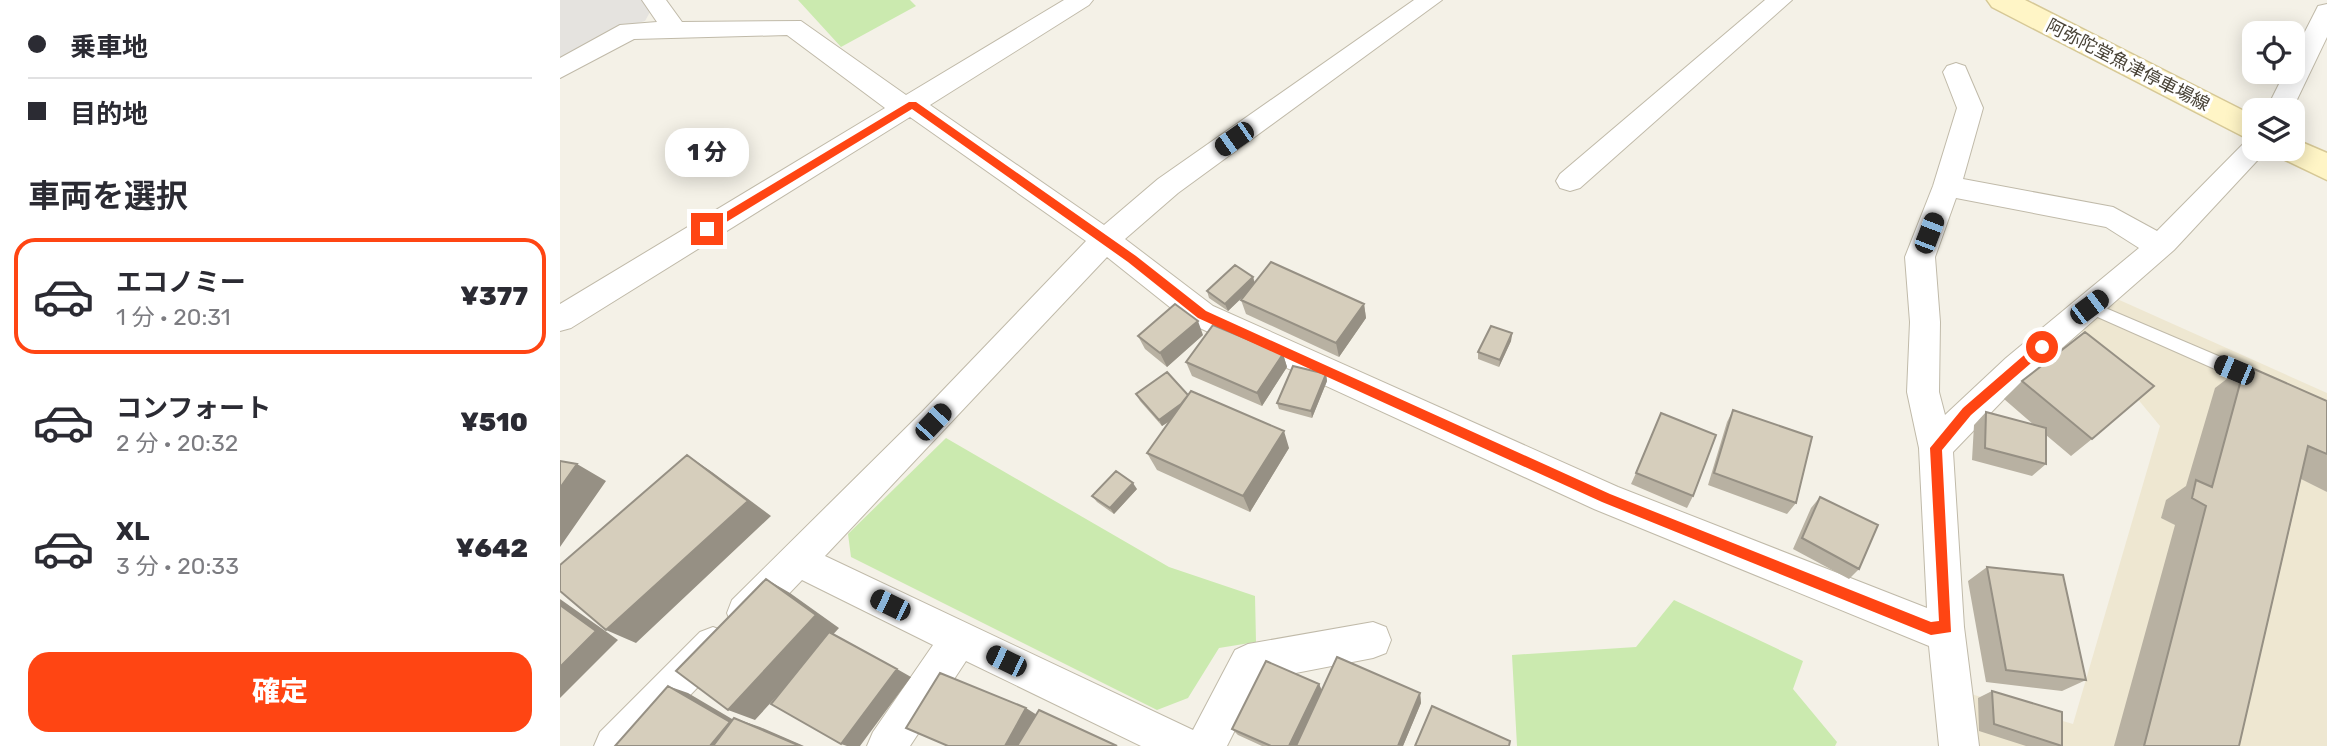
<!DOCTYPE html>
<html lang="ja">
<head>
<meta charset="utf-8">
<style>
  :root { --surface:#fff; --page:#f2f2f3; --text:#2b2b33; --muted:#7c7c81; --line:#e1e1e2; --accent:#ff4513 }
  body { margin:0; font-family:Rubik,"Noto Sans JP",sans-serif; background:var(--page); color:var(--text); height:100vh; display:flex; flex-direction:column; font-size:26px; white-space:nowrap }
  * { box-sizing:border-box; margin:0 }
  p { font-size:23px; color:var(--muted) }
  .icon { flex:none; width:38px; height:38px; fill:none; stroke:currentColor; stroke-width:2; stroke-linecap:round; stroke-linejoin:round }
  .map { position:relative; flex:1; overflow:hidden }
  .panel { display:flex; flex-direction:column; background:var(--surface); width:560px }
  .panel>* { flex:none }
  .hud { display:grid; align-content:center; height:154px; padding:0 28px; background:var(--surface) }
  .tools { position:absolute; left:1682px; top:21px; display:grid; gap:14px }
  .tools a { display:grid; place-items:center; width:63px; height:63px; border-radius:14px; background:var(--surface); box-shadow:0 4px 18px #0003; font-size:35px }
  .end { position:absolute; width:32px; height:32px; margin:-16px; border:9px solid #ff4513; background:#fff; box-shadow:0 0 0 4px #fff }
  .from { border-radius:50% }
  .bubble { position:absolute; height:49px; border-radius:21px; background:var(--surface); box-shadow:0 4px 18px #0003; font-size:23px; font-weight:800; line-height:49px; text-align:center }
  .car { position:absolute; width:21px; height:42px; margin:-21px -10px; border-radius:9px; box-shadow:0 0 5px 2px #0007; background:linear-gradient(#222 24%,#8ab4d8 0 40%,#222 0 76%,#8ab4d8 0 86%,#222 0) }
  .hud b { display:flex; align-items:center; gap:24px; height:66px; font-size:26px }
  .hud b+b { border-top:2px solid var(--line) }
  .hud i { width:18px; height:18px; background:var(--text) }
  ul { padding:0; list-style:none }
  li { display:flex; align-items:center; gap:21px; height:116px; margin:0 14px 10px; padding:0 14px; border:4px solid transparent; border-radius:21px }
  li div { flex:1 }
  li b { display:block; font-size:26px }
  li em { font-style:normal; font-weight:800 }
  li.on { border-color:var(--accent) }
  li>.icon { width:63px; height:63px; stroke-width:1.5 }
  h2 { padding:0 28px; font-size:32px; line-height:84px }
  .button { display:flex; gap:14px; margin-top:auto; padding:14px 28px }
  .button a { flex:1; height:80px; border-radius:21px; background:var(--accent); color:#fff; font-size:28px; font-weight:800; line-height:80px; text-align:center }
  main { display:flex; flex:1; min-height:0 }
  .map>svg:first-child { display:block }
</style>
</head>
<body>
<main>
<section class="panel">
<div class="hud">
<b><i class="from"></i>乗車地</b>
<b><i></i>目的地</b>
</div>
<h2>車両を選択</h2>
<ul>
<li class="on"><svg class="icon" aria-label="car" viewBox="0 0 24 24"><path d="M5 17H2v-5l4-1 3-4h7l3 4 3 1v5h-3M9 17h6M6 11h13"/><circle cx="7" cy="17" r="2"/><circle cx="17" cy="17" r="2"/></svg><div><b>エコノミー</b><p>1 分 · 20:31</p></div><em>¥377</em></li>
<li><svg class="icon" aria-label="car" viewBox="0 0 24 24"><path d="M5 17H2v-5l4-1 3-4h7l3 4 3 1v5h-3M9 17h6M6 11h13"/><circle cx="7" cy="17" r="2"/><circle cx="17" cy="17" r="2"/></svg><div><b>コンフォート</b><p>2 分 · 20:32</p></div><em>¥510</em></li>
<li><svg class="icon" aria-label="car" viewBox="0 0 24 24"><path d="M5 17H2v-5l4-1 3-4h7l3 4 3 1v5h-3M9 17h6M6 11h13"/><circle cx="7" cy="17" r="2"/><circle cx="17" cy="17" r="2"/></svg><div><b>XL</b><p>3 分 · 20:33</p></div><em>¥642</em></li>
</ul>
<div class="button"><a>確定</a></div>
</section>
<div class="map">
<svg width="1767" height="746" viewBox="0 0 1767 746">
  <rect width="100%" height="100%" fill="#f4f1e7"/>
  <path fill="#eee7d1" d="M1546,294L1767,393V746H1417L1411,694L1513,724L1600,426L1519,328Z"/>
  <path fill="#cbeaaf" d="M238,0H350L356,6L281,47Z
    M386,438L609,567L695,596L696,642L659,648L628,698L597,710L291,557L288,534Z
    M1114,600L1243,661L1233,689L1277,742L1275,746H957L952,655L1076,647Z"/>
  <path fill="#e5e3df" d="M0,0H83L90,12L85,21L65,27L0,62Z"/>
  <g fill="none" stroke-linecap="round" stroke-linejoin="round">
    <g stroke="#c0baa9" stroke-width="2">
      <path id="lane" d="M1529,301L1703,375L1705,380L1703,385L1697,387L1691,385L1524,311L1521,307Z"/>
    </g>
    <g stroke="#c0baa9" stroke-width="2">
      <path id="street" d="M82,0H106L122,22L241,21L346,95L504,0H533L529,5L370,105L544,225L598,179L854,0H882L618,193L565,239L653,306L1058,487L1367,608L1359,448L1347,392L1350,322L1345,257L1373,186L1397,108L1383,72L1387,66L1396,63L1405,66L1423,108L1403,179L1553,207L1597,231L1685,142L1694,140V149H1708L1614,250L1447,396L1393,452L1404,627L1419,746H1379L1369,646L1034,509L631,324L547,257L265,556L633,730L675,650L688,644L813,622L826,627L831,640L826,653L813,658L700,680L667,746H581L406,661L350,746H307L313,732L373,645L242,580L198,626L185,631L172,626L167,613L172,600L362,412L526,241L350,117L11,328L0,331V304L325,108L227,35L74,39L0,78V58L60,25L97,22ZM1396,198L1546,227L1579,248L1446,358L1385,415L1379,392L1380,322L1375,257Z
        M1205,0H1232L1020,188L1010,191L1000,188L996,181L1000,174Z
        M1767,4V37L1732,110H1706L1725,72H1732V57L1755,12L1758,6Z
        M153,627L166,632L172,645L166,658L81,746H34L40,732L140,632Z"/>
    </g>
    <g stroke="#d6c896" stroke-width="3">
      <path id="secondary" d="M1427,0H1465L1694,116V142L1432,7Z
        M1732,138L1767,153V180L1719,157L1715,149H1732Z"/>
    </g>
    <use href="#lane" fill="#fff" fill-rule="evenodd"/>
    <use href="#street" fill="#fff" fill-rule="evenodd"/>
    <use href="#secondary" fill="#fff5c6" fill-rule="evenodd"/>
  </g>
  <path fill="#b8b1a2" d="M693,277L695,283L804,304L806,318L779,357L686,314L681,300L686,294L668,311L649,298L647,291Z
    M952,333L951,341L939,367L918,359V352Z
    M643,335L607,367L585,349L578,336Z
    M723,354L727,367L702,406L632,376L626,362Z
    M1685,365L1767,401V492L1741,479L1679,746H1554L1615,525L1601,518L1606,500L1626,486L1655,388Z
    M766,374L767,381L752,418L719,409L717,403Z
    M1462,381L1532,439L1511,456L1486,435V464L1472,476L1412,460L1414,425L1426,412L1474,425L1444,399Z
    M576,394L628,395L729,448L690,512L597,470L587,453L609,422L602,426L580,401Z
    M1173,410L1236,503L1227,514L1148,485L1167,422Z
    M1076,473L1133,496L1127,508L1071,484Z
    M577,489L554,514L537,502L532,496Z
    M1260,497L1299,569L1289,579L1233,549L1251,508Z
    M1427,567L1526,680L1502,691L1426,682L1408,581Z
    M759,684L762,691L860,693L861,703L843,746H702L678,735L672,729Z
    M1432,691L1502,746H1466L1419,731L1418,698Z"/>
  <path fill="#969084" d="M693,277L695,285L668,311L665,304Z
    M804,304L806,318L779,357L776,343Z
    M638,321L643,335L607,367L600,353Z
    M952,333L951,341L939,367L940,360Z
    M723,354L727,367L702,406L697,393Z
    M766,374L767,381L752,418L751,411Z
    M630,398L633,405L602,426L599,420Z
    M724,431L729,448L690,512L683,496Z
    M127,455L152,472L211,516L76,643L46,630Z
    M17,464L46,481L0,547V488Z
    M573,483L577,489L554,514L550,508Z
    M206,579L230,593L279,628L195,720L168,710Z
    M0,599L58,640L0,698Z
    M337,669L351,677L300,746H287L281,744Z
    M759,684L762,691L736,746H729Z
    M108,686L128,693L189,729L175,746H150Z
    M860,693L861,703L843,746H838Z
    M466,708L477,715L460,746H445Z
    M174,718L200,727L244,746H240Z"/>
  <path fill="#d6cebc" stroke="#969084" stroke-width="2" d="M711,262L804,304L776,343L681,300Z
    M675,265L693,277L665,304L647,291Z
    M615,304L638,321L600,353L578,336Z
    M653,325L723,354L697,393L626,362Z
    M931,326L952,333L940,360L918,352Z
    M1525,332L1594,386L1532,439L1462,381Z
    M1685,365L1767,401V454L1748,446L1679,746H1584L1646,506L1632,498L1636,480L1652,487Z
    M733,366L766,374L751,411L717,403Z
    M607,372L628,395L621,404L599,420L576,394Z
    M631,391L724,431L683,496L587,453Z
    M1173,410L1252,437L1236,503L1154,473Z
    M1426,412L1486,428V464L1425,448Z
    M1101,413L1156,435L1133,496L1076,473Z
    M127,455L188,501L46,630L0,591V565Z
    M0,461L17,464L0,488Z
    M556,471L573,483L550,508L532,496Z
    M1260,497L1318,525L1299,569L1242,538Z
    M1427,567L1503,575L1526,680L1446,670Z
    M206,579L256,615L168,710L116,671Z
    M0,605L36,631L0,667Z
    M269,632L337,669L281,744L211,704Z
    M777,657L860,693L838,746H736Z
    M706,661L759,684L729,746H711L672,729Z
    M380,673L466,708L445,746H388L346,728Z
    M108,686L170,722L150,746H55Z
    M1432,691L1502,712V746L1434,724Z
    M872,706L950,741L949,746H855Z
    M479,710L557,746H457Z
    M174,718L240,746H153Z"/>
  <path fill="#ff4513" d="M349,102H356L576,256L646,311L1050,494L1371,622L1379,621L1370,448L1403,408L1478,343H1486V350L1411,415L1382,450L1391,632L1371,635L1042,502L638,318L568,262L352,109L150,232H143V226Z"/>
  <g text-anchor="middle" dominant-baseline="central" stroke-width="6" stroke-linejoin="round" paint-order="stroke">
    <g font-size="18" fill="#484236" stroke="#fff">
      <text transform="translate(1568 65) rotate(27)">阿弥陀堂魚津停車場線</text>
    </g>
  </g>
</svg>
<div class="tools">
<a><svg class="icon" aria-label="locate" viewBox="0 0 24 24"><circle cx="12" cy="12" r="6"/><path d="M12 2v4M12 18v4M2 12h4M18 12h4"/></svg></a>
<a><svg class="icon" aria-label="layers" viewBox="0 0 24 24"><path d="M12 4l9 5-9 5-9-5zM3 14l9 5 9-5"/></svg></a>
</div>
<i class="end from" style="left:1482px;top:347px"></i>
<i class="end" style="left:147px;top:229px"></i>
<div class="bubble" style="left:105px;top:128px;width:84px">1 分</div>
<i class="car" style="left:674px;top:139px;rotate:235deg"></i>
<i class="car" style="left:1369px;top:233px;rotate:21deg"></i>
<i class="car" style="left:1529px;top:307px;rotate:53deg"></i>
<i class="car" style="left:1674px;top:370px;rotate:293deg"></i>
<i class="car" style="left:373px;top:422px;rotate:43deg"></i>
<i class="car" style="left:330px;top:605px;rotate:296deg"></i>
<i class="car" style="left:446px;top:661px;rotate:296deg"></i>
</div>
</main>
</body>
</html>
